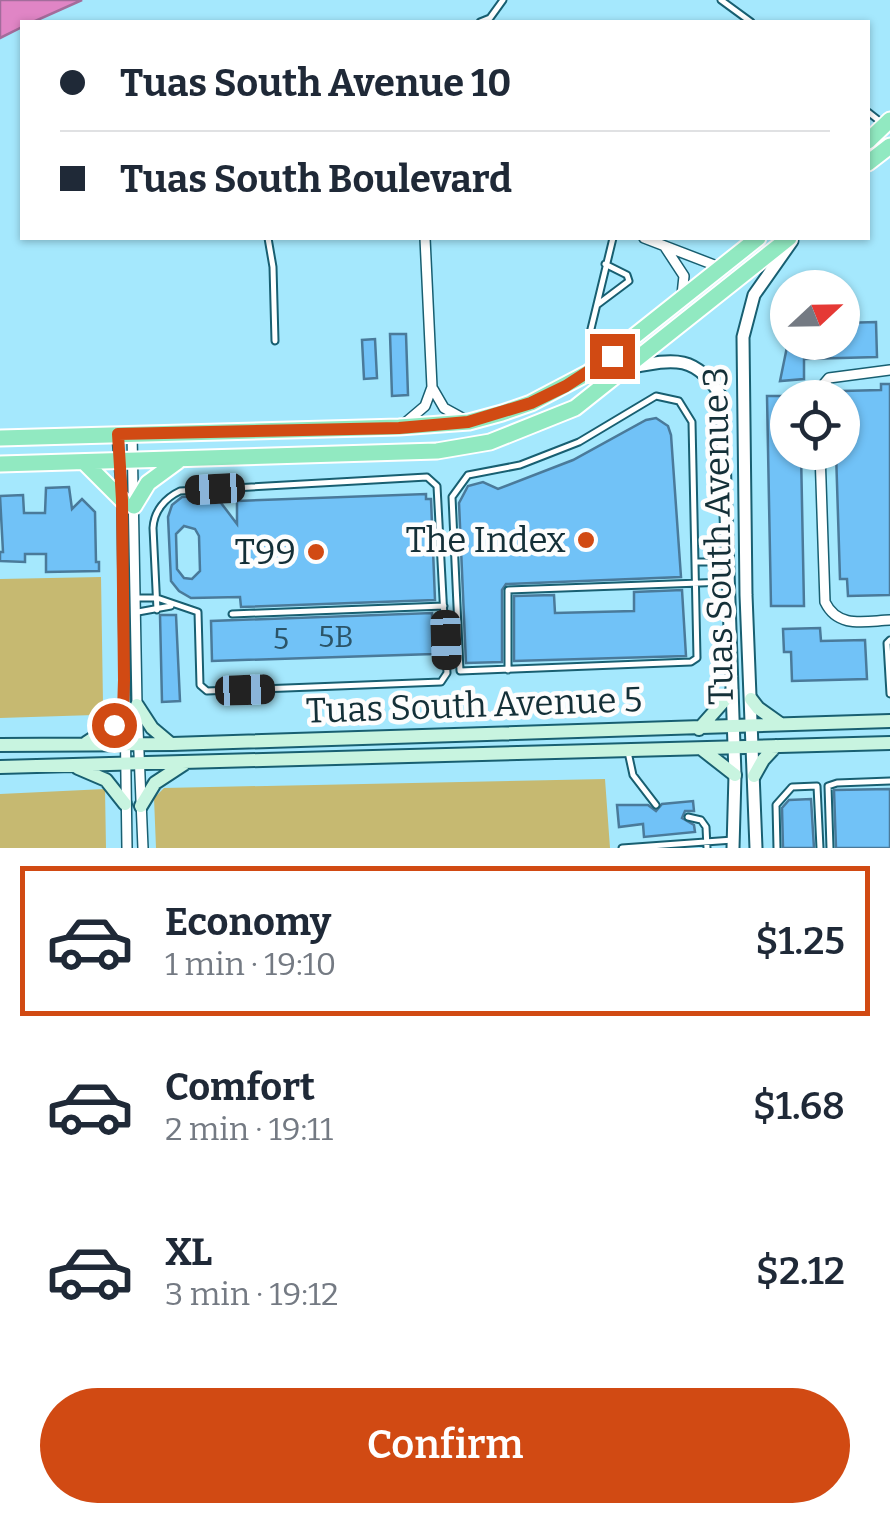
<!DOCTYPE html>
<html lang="en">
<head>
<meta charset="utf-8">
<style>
  :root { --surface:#fff; --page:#f6f6f7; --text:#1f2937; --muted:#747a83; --line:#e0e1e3; --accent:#d14a13 }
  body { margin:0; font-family:Bitter,serif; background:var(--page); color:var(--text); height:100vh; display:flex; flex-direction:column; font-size:38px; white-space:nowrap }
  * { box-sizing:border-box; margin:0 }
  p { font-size:32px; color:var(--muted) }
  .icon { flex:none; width:55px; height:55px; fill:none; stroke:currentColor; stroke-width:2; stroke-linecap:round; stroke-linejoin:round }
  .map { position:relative; height:848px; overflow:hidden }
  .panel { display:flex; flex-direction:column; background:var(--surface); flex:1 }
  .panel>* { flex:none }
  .hud { position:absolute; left:20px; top:20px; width:850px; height:220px; border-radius:0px; box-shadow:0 2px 8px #0004; display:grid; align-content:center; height:220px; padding:0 40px; background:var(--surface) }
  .needle { width:65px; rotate:68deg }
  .controls { position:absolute; left:770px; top:270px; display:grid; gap:20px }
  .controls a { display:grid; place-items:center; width:90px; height:90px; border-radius:50%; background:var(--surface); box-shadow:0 2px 8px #0004; font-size:50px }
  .end { position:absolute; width:45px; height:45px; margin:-22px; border:12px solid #d14a13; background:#fff; box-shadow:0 0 0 5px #fff }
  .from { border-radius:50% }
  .car { position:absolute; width:30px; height:60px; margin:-30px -15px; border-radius:12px; box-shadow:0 0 8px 2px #0007; background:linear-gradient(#222 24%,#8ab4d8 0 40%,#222 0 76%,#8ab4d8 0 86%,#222 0) }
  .hud b { display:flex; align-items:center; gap:35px; height:95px; font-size:38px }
  .hud b+b { border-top:2px solid var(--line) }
  .hud i { width:25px; height:25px; background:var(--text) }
  ul { padding:18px 0 0; list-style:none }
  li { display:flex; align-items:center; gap:30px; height:150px; margin:0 20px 15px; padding:0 20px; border:5px solid transparent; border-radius:0px }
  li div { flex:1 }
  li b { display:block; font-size:38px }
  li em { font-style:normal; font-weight:600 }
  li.active { border-color:var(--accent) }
  li>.icon { width:90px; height:90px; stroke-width:1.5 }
  .action { display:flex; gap:20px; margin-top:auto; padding:20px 40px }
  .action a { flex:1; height:115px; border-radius:60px; background:var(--accent); color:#fff; font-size:40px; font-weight:600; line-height:115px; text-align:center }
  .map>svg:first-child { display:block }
</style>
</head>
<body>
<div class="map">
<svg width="890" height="848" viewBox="0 0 890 848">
  <rect width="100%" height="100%" fill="#a5e8fd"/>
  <path fill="#c6b971" d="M101,577L103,703L94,715L0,718V579Z
    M605,779L610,848H156L154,798L164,788Z
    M105,789L106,848H0V794Z"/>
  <path fill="#e085c5" stroke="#a36c9b" stroke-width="2.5" d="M0,0H82L33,22H22V27L0,38Z"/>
  <path fill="#71c2f7" stroke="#4a7a9a" stroke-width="2.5" fill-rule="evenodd" d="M876,322L877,357L804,359V379L780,381L788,342H842V323Z
    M390,334H406L408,395L392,396Z
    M375,339L377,378L364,379L362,340Z
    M881,384H890V595L848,596L847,579H840L836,452H842V391L881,390Z
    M767,396H788V452H801L804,606H771Z
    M656,418L668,426L671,435L681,577L506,584L502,590V662L466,663L459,503L468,486L483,482L498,489L573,460L646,420Z
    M69,487L72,509L82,499L95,512L96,562H99V571L46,572V554H25V562L0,561V552H3L0,496L23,495L24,513H45L46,488Z
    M426,494V499H431L435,600L241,607L240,597L191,598L179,591L171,581L168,517L172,505L182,497L215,495L237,524V501ZM184,526L195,529L199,536L200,571L192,579L184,578L177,569L176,534Z
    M682,590L686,656L514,661V596L554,595L555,613L634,611V592Z
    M432,613L433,654L212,661L211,621Z
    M160,615H176L180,701L162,702Z
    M820,628L821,641L865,640L867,679L792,681L791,652H784L783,629Z
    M890,789V848H836L834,790Z
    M811,799L814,848H783L782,808L789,800Z
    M693,801L694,811H685L682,818L694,825L695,832L644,837L643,824L619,827L617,805H648L656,811L662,804Z"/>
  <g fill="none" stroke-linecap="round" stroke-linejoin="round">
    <g stroke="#185f71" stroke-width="9">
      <path id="service" d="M721,0L751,22
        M480,22L490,18L503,0
        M868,112L882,123
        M268,238L273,267L275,341
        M597,305L629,281L627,275L605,264
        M590,333L613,238
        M656,396L679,401L692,422L697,658L691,662L460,671L452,497L468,475L520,465L579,442Z
        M695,562H726
        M136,598H157L198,612L200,685L207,691L441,682L447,673L437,486L427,477L180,491C165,498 154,511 153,528L157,610
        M138,612L171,606
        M232,614L444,606
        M890,640L887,643L890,694
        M508,670V590L727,582
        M628,752L633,775L656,805
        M688,817L701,820L706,827L707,848
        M622,848L733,840
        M777,848L776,805L792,787L817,786L820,848
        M830,848L828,786L837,783L890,781"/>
    </g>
    <g stroke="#185f71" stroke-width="12">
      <path id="minor" d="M644,238L722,268
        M665,247L684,276L682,295
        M433,389L444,408L464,419
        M819,398L818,391L829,378L890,370
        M405,423L425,406L432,387L425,238
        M132,433L137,705L143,848
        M117,434L122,500L127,848
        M820,452L825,602C838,629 865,621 890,620"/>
    </g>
    <g stroke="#185f71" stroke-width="15">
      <path id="tertiary" d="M628,368C673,359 696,353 722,398L735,775L733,848
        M756,848L746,595L743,337L754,295L792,241"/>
    </g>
    <g stroke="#185f71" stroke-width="16">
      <path id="secondary" d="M751,699L758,708L779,723
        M137,705L152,728L171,744
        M699,729L731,693
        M86,743L115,724L123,712
        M0,745L172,744L890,721
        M703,750L735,775
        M0,767L890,743
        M78,768L106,780L125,804
        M754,776L763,760L776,746
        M141,806L155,783L184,764"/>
    </g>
    <g stroke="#fff" stroke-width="19">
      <path id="primary" d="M868,141L890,120
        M868,163L890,146
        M0,438L399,427L469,422L502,413L531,403L588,373L758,238
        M84,462L122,500
        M0,464L437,451L490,442L575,408L789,238
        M134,506L148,483L178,461"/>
    </g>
    <use href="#service" stroke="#fff" stroke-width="5"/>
    <use href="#minor" stroke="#fff" stroke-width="9"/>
    <use href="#tertiary" stroke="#fff" stroke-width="11"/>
    <use href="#secondary" stroke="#c8f4e0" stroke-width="12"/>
    <use href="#primary" stroke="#91e9c1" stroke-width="15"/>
  </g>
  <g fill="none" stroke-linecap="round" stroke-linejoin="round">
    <path stroke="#d14a13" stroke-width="12" d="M114,725L123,712L124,680L122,500L118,434L399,428L468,422L531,403L566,386L612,356"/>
  </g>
  <g fill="#d14a13" stroke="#fdfdfd" stroke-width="4">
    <circle cx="586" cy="540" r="10"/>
    <circle cx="316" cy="552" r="10"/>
  </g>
  <g text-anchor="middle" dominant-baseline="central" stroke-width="9" stroke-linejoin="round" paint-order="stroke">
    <g font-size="30" fill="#2b5468">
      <text x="336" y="637">5B</text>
      <text x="281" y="639">5</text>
    </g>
    <g font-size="35" fill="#143038" stroke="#fdfdfd">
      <text transform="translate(718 536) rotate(-91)">Tuas South Avenue 3</text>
      <text transform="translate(474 705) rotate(-2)">Tuas South Avenue 5</text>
    </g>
    <g font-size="35" fill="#143038" stroke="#fdfdfd" text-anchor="end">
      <text x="566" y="540">The Index</text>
      <text x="296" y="552">T99</text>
    </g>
  </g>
</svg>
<div class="controls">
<a><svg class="needle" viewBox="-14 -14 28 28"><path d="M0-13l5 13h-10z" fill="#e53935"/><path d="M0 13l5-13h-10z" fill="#747a83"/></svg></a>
<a><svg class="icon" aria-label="locate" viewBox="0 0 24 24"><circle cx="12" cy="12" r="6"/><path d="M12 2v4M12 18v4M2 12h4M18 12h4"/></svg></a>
</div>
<i class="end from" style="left:114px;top:725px"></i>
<i class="end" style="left:612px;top:356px"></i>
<i class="car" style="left:215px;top:489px;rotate:267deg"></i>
<i class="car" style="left:446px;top:640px;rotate:178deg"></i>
<i class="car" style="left:245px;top:690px;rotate:88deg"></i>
<div class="hud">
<b><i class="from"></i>Tuas South Avenue 10</b>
<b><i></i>Tuas South Boulevard</b>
</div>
</div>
<section class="panel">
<ul>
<li class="active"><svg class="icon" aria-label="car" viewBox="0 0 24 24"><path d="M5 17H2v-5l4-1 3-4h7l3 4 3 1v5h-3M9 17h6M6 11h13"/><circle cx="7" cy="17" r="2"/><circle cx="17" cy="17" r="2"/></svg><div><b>Economy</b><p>1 min · 19:10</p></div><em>$1.25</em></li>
<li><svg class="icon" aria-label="car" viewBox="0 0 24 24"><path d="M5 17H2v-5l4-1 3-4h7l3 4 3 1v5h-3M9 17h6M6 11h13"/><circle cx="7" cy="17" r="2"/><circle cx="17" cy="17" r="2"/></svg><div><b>Comfort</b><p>2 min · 19:11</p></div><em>$1.68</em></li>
<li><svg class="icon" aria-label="car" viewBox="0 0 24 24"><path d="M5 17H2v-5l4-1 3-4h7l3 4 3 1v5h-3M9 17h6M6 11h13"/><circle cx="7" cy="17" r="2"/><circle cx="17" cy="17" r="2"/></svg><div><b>XL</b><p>3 min · 19:12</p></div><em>$2.12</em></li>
</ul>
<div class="action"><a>Confirm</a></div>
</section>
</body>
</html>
